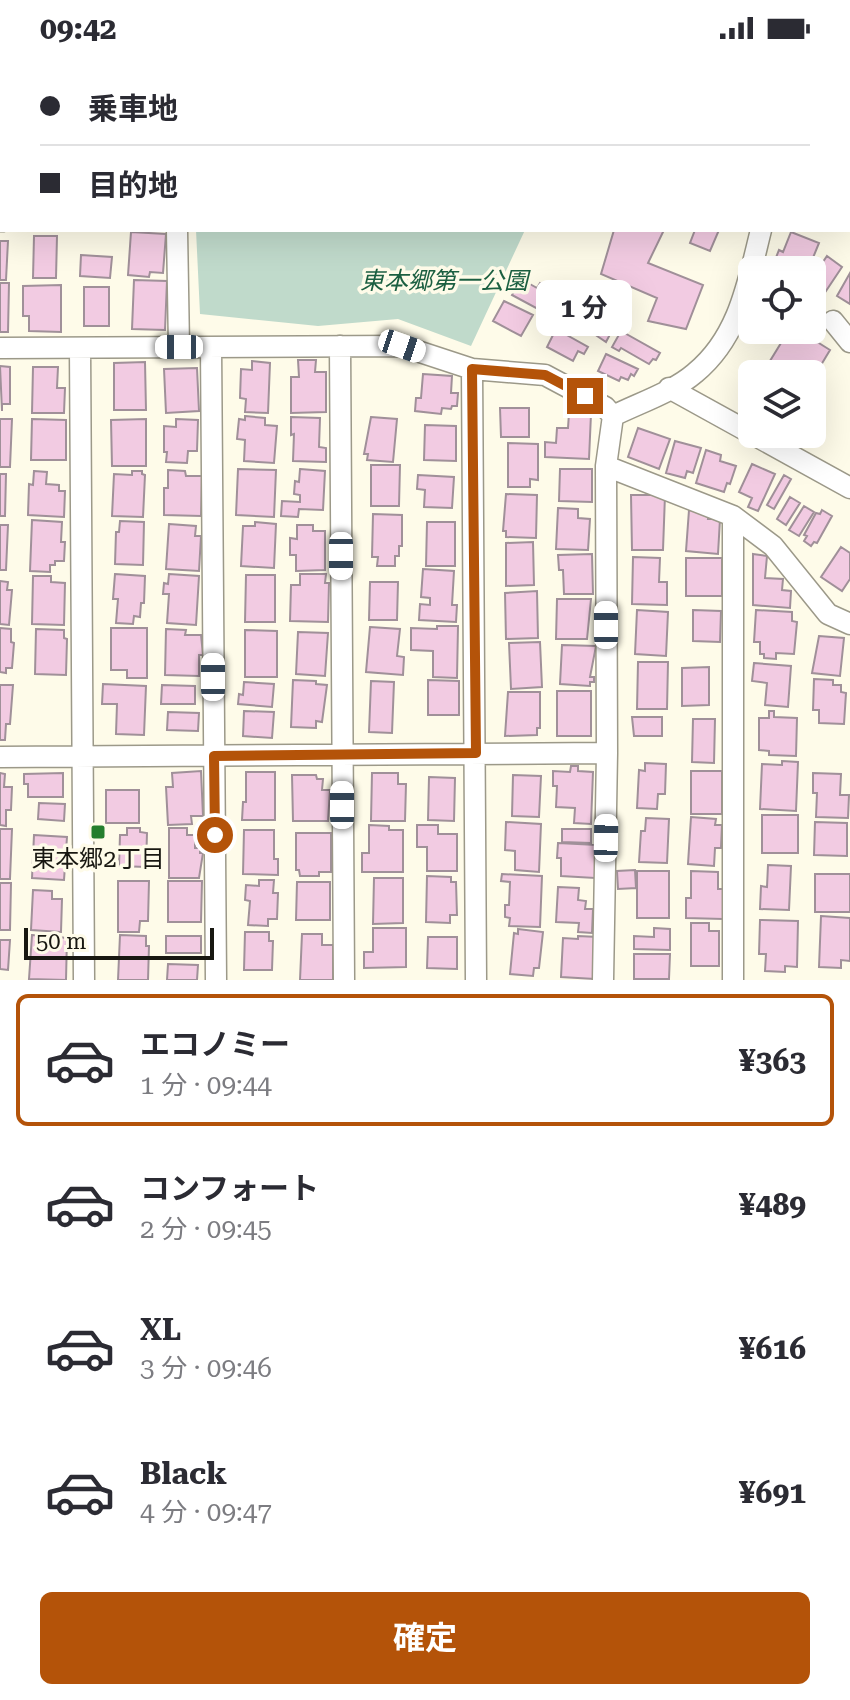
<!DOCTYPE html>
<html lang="ja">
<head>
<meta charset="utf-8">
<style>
  :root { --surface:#fff; --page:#f2f2f3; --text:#2b2b33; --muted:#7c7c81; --line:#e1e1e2; --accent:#b45309 }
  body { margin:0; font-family:"Roboto Serif","Noto Sans JP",serif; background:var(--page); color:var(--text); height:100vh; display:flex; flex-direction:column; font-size:30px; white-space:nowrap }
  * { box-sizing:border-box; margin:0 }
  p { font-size:26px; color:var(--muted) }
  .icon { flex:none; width:44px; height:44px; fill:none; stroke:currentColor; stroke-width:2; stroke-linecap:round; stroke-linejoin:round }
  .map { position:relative; height:924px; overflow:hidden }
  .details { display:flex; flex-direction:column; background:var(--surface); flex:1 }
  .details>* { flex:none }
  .hud { position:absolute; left:0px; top:0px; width:850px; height:176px; box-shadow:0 8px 32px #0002; display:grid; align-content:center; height:176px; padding:0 40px; background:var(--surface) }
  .tools { position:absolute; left:738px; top:200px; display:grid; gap:16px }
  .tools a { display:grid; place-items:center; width:88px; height:88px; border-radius:12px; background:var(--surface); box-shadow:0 8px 32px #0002; font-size:40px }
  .scale { position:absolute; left:24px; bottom:20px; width:190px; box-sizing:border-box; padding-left:8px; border:4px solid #181711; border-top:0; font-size:22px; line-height:28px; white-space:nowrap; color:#181711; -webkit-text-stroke:6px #fefbe9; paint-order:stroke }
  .end { position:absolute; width:36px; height:36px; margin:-18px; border:10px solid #b45309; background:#fff; box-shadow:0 0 0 4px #fff }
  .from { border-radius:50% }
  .bubble { position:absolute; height:56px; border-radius:12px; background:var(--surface); box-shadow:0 8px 32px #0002; font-size:26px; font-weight:700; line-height:56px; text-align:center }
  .car { position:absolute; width:24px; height:48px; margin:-24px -12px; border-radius:10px; box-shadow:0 0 6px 2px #0007; background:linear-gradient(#fff 24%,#345 0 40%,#fff 0 76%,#345 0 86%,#fff 0) }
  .hud b { display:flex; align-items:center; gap:28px; height:76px; font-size:30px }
  .hud b+b { border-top:2px solid var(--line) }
  .hud i { width:20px; height:20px; background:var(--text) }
  ul { padding:14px 0 0; list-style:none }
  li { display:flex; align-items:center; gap:24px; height:132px; margin:0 16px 12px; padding:0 24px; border:4px solid transparent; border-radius:12px }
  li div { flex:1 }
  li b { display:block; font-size:30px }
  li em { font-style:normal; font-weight:700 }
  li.current { border-color:var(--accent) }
  li>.icon { width:72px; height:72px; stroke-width:1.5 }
  .action { display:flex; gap:16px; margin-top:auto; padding:16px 40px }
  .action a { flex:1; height:92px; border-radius:12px; background:var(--accent); color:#fff; font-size:32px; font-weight:700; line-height:92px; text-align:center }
  .status { display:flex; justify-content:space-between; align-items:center; height:56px; padding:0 40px; background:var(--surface); direction:ltr }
  .status svg { height:22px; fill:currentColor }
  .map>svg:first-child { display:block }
</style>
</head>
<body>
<div class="status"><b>09:42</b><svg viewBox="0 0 49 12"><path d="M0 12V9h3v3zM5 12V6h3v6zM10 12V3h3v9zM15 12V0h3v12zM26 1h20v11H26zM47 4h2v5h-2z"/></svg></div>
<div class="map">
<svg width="850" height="924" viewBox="0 0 850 924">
  <rect width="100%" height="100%" fill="#fefbe9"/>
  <path fill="#c0dacb" d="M196,174H525L471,290L398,263L318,270L200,258Z"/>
  <path fill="#f2cbe2" stroke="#a09099" stroke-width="2" d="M614,174H664L648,207L703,229L686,273L648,265L657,242L601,218Z
    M695,174H719L710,195L690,187Z
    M131,176L166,178L163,217L150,216L149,221L128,219Z
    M791,176L819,187L808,214H771L779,194L783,196Z
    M34,180H57L56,222H33Z
    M0,185H8L6,224H0Z
    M81,199L112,201L110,222L80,220Z
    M827,200L842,211L820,244L812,239V222Z
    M850,217V248L837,240Z
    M521,223L537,232L540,227L561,239L549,259L512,239Z
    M134,224L167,225L165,274L132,273Z
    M0,227H9L8,276H0Z
    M61,229V276L29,275V260H23V230Z
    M84,231H109V270H84Z
    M504,245L533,259L521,280L493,265Z
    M584,249L616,267L606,286L575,265Z
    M556,273L588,291L584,298L578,295L573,305L547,291Z
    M789,274H798L830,294L812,324V318H762Z
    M621,275L660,297L656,304L653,303L649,308L621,292L619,295L612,291Z
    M606,298L638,313L634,320L631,318L628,324L621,321L619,325L598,315Z
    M298,304H316L315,316H326V356L291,357V321H299Z
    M252,305L270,307L268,357L245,356L246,343L240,342L241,313L252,314Z
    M145,306L146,354H114V307Z
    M0,310L10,311V348H2V355Z
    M33,311H58L57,332H65L64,357H32Z
    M197,312L199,355L166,357L164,313Z
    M423,318L452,320L451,337H458L457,350H452L451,353L442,352L441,358L415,355L416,342H421Z
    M500,352H529V381H501Z
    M569,357L591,358L589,403L545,401V386L556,387L557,372H568Z
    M245,360L265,362V369L277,370L274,407L244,405L245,384L237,383L239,363L245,364Z
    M291,361L320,362L319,391L326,392V406L293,405L294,378L291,379Z
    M371,361L397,363L393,406L367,404L368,398H364Z
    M0,363H12L10,411H0Z
    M32,363L66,364V404H31Z
    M146,363V410H112L111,364Z
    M176,363L198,364L197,395H188L187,407L166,406L167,396H164V370L176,371Z
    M425,369L456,370V405L424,404Z
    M638,372L670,383L659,413L628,401Z
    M675,385L701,392L693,417L687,415L685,422L666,417Z
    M508,387L538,388V424L530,423V431H508Z
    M706,394L721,399L720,405L736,410L730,428L727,427L724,436L696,427Z
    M752,408L775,418L758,455L748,451L752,442L739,436Z
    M371,409H400L399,450H371Z
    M238,413L276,414L274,461L236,459Z
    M300,413L325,415L323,454L299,453L298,461L281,460L282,445L300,446V439L294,438L295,425L299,426Z
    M560,413H592V446L559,445Z
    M168,414L185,415L186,420H202L201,460L164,459V432H168Z
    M34,415L47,416L46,428L59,429V435H65L64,461L28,459L29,428L33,429Z
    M132,415H142V418L145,419L143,461L112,460L114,418L132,419Z
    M0,418H6L5,460H0Z
    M418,419L454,421L452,452L424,451L425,434L417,433Z
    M784,419L791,423L774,453L767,449Z
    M506,438L537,439L536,482L506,481V475H503Z
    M631,439H665L663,494H632Z
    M790,441L800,447L786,469L777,463Z
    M804,450L814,456L799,480L789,474Z
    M558,452L578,453V462L590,463L588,494L556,493Z
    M689,454L709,456L708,463H720L718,498L686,495Z
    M822,454L832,460L817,487L814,486L811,490L804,485L807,480L804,479L816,457L820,458Z
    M373,458L402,459V490H399V500H395V510H377L378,501H372Z
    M32,464L62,466L61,486H65L64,505H55V509H50V516L30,515Z
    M120,465L144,466L143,509L115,508L116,476H119Z
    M255,466L276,468L274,512L241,510L243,470H255Z
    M427,466H455V510H426Z
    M169,468L196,470L195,480H201L199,515L166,513Z
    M0,469H8L6,514H0Z
    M297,469H313V475H325V514L296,515V499H290V482L297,483Z
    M533,486L534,529L506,530V487Z
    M841,491L850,497V523L842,535L821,521Z
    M592,498L593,538H564L563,514H559L558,499Z
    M753,498L767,500L765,522L783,523L782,534L791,535L790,552L753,549Z
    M633,501L660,502L659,526H667V549L632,548Z
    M686,502H722V540H686Z
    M423,513L454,515L452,549H457L456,566L419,564L420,548L430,549V542L421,541Z
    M115,518L145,520L144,547H141L140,561L134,560L133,568L116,567L118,543H113Z
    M169,518L199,520L196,569L167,567L169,538H163L164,527L168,528Z
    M300,518H326L325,527H329L328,566L290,565L291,529H300Z
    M246,519H275V566H245Z
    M33,520H51V526L65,527L64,569L32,568Z
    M0,525L8,526L7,534H12L9,569L0,568Z
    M370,526H398L397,564H369Z
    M537,535L538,582L506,583L505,537Z
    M557,543H591L587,583H556Z
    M637,554L668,556L666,600L635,598Z
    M693,554L721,555L720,586L693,585Z
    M756,554L792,556V565L797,566L794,598L776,597V603L764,602V598H760V586H754Z
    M437,570H458L457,622L433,621V595L411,594V572L437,573Z
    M370,571L400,573L397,600L404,601L403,619L366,616Z
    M0,572L11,573V586L14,587L12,612H6V617L0,616Z
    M111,572H147V622H127V614H111Z
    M36,573L64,574V582L67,583L66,619L35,618Z
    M166,573L186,574L185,579H201L203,599H199V620L165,619Z
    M245,574L277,575V621H245Z
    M298,576L328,577L325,620L296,618Z
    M819,580L844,582L840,620L812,617Z
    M540,586L542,631L511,633L509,587Z
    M562,589L596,590L590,621H594V626H590V630L560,628Z
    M638,606H668L667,653H637Z
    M754,607L791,610L788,651L765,649L767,627L752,625Z
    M709,611V649L682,650V612Z
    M814,623L833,624V629H841V636L846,637L844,668L819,667V654H813Z
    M293,624L316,625V628L327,629L322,666L316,665V672L291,671Z
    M428,624L459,625V659H428Z
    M371,625L394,626L392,677L369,676Z
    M244,626L274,628L272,651L238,648L239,638L243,639Z
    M103,628L146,630L144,679L116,678L117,648H102Z
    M0,629H13L10,668H6L5,684H0Z
    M162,629L195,630V648H161Z
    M557,635H591V680H557Z
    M508,636H540V672H537V679L505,680Z
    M244,655L274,656L272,682L243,680Z
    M769,655H774V661L797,662L796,700L769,699V695L759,694V662H769Z
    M168,656L199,657L198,675L167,674Z
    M632,661H662V680H634Z
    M693,663H715L714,707L692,706Z
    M782,705L798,706L796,755L760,753L762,708L782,709Z
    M645,707L666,708L665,738H658L657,753L637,752L639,714L645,715Z
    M571,710H578V715L593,716L591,768L574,767L575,752L556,751L557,730H553V715L570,716Z
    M201,715L203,760H191L192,768L168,769L166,731H173L172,717Z
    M691,715H722V758H691Z
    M246,716H275V764H242L243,746H246Z
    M0,717L5,718L4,731H12L11,754H6V770L0,769Z
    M63,717V741H28V728H24V718Z
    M372,717H398V728H406L405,765H371Z
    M813,717L841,718L840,739H849L848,762L816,761L817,737H813Z
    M292,719H316L317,723H323L322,734H330L328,765H293Z
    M513,719L541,720L539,761L512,760Z
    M429,721L455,722L454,765L428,764Z
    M106,734H139V767H106Z
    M39,747L65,748L64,765L38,763Z
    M762,759H798V797H762Z
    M691,761L716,763L715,769H722L721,792H715L714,810L688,808Z
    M646,762L669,763L667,807L639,806L641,775H645Z
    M506,766L541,768L539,816L515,814V795L505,794Z
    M815,766L847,767V800L814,799Z
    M369,769L389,770V774H403V816H362V797H369Z
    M417,769H438V778H457V815H427V791H417Z
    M127,772H140V776L147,777L146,811L119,810L120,779H127Z
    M169,772H187V779H195V792H200V797H203L199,822H169Z
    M0,773H12L10,823H0Z
    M562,773H591V787L562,786Z
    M244,774H274V803H278V819L243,818Z
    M296,777H331V816H319V820H300L299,814H296Z
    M34,779L67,781L64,824L32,822Z
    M558,787L597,789L595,822L561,820V802H557Z
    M768,809L791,810L789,854L760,853L761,830L767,831Z
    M635,814L636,832L618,833L617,815Z
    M637,815H669V862H637Z
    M691,815L718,816V833H723V863L686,862V842H691Z
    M502,818L542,820L540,871L509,870L510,862L505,861V849H509L510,826L501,825Z
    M815,818H850V856H815Z
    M427,820L451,821V826H456L457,859H450V867L426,866Z
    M374,822H403V867L373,868Z
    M259,824H274L273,837H278L277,863H268V870L248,869L250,845L245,844L246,829L259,830Z
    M118,825H149L148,865H140L139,876H118Z
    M168,825H202L201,866H168Z
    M297,826H330V864H296Z
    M0,827H11L10,874H0Z
    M558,831L579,832L578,844L586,845L585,853H593L592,877L578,876L579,867L556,866Z
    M33,834L52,835V843H62L61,876L31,874Z
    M821,860L850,862V905L841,904V912L819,911Z
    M760,864L798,865L797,911L785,910V916L765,915L766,898H759Z
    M691,867H709V875H719V910H691Z
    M373,872H406V911L364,912V896H373Z
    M654,872L670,873V894L634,893V880L654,881Z
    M518,873L543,876L539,912H534L533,920L510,918L514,877L518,878Z
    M245,876H269V885H273L272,914H244Z
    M302,878H322V889H333V924H300Z
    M32,879L67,882L66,924L29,923Z
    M120,879L146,880V890H149L148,924H118Z
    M166,880H201V897H166Z
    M578,880L598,881L595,923L561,921L563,882L578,883Z
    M428,881H457V913L427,912Z
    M0,884H10L8,914L0,913Z
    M634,898H670L669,923H634Z
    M168,908L198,909L197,924H167Z"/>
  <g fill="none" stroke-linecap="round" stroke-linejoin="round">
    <g stroke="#9c9989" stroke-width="23">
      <path id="minor" d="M59,0L63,2
        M406,0L407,2
        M281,2L286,0
        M606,2L607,0
        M807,2L808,0
        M0,165H2
        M177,174L179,291
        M833,265L850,286
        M340,290L344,924
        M211,291L216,924
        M0,292L402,290L472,313L545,319L605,351L613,360C639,347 673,336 695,317C739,281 748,226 761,174
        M80,292L84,924
        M472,313L476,924
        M669,332L850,432
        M606,410L733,460L773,490L828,558L850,568
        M0,701L607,697
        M603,924L607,697L606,410L613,360
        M733,924V460"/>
    </g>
    <use href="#minor" stroke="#fff" stroke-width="20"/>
  </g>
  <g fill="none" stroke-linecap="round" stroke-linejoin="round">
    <path stroke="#b45309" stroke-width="10" d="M215,779L214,700L476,697L472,313L545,319L585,340"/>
  </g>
  <rect fill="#247e2d" stroke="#fefbe9" stroke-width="3" x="90" y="768" width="16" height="16" rx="4"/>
  <g text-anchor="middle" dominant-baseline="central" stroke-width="7" stroke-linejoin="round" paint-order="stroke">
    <g font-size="24" font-style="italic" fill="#1b5f41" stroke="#fefbe9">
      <text x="444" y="225">東本郷第一公園</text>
    </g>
    <g font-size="24" fill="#181711" stroke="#fefbe9">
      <text x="98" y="803">東本郷2丁目</text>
    </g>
  </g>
</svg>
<div class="tools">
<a><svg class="icon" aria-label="locate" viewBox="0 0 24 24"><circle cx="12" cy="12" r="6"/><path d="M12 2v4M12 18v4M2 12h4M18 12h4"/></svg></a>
<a><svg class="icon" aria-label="layers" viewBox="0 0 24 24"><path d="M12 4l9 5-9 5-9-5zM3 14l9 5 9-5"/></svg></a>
</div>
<div class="scale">50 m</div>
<i class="end from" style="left:215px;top:779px"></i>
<i class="end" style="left:585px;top:340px"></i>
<div class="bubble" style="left:536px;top:224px;width:96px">1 分</div>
<i class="car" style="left:402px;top:290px;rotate:109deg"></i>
<i class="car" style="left:179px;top:291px;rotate:270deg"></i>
<i class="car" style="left:341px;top:500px;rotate:180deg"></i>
<i class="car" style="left:606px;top:569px;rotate:0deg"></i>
<i class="car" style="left:213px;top:621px;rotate:0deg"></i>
<i class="car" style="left:342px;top:749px;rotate:0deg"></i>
<i class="car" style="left:606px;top:782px;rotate:1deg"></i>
<div class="hud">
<b><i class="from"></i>乗車地</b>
<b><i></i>目的地</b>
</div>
</div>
<section class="details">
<ul>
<li class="current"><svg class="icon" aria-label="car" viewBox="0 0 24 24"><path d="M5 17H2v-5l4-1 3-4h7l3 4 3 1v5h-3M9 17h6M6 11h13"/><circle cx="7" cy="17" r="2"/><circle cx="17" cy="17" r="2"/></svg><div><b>エコノミー</b><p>1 分 · 09:44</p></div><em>¥363</em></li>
<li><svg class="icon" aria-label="car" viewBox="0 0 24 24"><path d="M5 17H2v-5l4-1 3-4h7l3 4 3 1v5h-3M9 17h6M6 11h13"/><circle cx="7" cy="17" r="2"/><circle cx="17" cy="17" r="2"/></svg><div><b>コンフォート</b><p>2 分 · 09:45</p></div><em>¥489</em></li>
<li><svg class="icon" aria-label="car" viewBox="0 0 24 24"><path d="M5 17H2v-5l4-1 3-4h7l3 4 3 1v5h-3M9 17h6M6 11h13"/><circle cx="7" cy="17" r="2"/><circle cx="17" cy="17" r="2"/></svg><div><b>XL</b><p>3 分 · 09:46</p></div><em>¥616</em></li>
<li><svg class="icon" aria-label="car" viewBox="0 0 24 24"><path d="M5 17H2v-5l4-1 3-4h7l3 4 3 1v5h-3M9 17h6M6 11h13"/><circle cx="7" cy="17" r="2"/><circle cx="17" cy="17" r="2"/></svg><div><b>Black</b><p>4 分 · 09:47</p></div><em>¥691</em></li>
</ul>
<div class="action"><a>確定</a></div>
</section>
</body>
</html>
